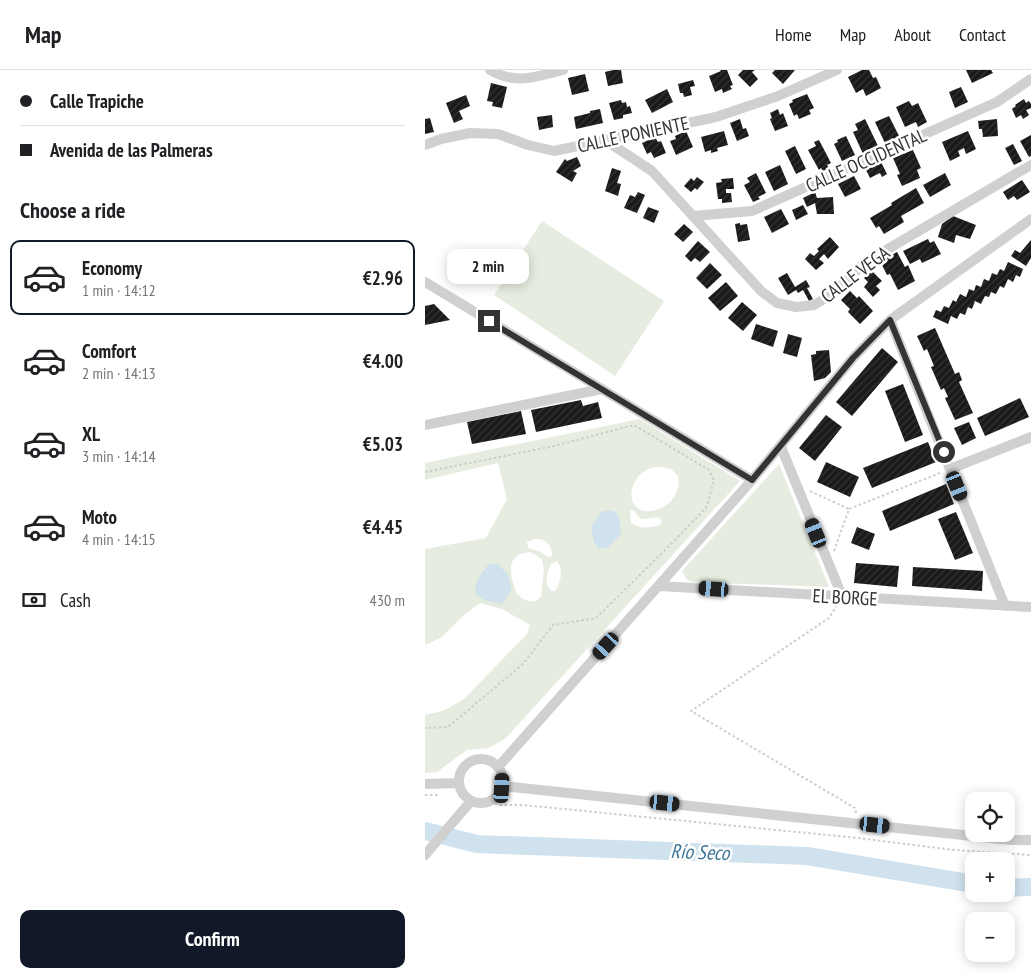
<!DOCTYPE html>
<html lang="en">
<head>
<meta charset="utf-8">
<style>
  :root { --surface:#fff; --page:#f6f6f6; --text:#202124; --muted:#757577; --line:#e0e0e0; --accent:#111827 }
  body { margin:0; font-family:"PT Sans Narrow",sans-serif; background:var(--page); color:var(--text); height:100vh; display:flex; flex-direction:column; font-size:19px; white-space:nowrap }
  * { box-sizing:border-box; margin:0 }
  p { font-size:16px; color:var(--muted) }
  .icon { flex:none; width:28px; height:28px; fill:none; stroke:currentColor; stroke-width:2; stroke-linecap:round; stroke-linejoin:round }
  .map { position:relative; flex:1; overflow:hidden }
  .sheet { display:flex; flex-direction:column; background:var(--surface); width:425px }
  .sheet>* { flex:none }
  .guide { display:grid; align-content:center; height:110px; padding:0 20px; background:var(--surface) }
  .fabs { position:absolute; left:540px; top:722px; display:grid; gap:10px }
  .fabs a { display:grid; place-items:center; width:50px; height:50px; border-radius:10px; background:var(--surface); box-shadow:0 2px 12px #0003; font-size:25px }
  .end { position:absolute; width:22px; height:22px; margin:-11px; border:6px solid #333; background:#fff; box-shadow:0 0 0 2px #fff }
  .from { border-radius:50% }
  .bubble { position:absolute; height:35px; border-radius:10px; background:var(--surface); box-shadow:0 2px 12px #0003; font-size:16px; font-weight:700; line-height:35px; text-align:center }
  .car { position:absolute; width:15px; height:30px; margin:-15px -8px; border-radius:6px; box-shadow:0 0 4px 1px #0007; background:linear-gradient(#222 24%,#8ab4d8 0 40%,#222 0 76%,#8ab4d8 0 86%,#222 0) }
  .guide b { display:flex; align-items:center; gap:18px; height:48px; font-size:19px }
  .guide b+b { border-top:1px solid var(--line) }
  .guide i { width:12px; height:12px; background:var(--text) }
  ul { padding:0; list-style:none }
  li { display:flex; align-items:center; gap:15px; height:75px; margin:0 10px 8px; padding:0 10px; border:2px solid transparent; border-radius:10px }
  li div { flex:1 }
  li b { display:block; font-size:19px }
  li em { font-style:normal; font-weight:700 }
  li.current { border-color:var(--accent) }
  li>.icon { width:45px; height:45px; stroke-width:1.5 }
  h2 { padding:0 20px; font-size:22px; line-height:60px }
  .pay { display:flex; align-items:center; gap:12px; height:55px; padding:0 20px; font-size:19px }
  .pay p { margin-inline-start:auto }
  .button { display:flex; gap:10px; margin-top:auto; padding:10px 20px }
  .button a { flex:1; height:58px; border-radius:10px; background:var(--accent); color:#fff; font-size:20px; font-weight:700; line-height:58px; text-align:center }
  header { display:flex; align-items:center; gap:30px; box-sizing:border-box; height:70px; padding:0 25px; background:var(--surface); border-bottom:1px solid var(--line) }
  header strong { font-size:24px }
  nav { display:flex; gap:28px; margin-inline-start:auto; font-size:18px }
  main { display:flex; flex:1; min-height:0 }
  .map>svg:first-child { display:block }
</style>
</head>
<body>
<header>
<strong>Map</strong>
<nav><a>Home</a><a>Map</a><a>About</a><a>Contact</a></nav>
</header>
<main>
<section class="sheet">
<div class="guide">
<b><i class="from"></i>Calle Trapiche</b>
<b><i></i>Avenida de las Palmeras</b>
</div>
<h2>Choose a ride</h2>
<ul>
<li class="current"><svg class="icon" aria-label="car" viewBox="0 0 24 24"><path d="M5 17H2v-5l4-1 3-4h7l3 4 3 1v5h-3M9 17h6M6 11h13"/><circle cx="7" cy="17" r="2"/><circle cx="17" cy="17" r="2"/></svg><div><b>Economy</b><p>1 min · 14:12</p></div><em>€2.96</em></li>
<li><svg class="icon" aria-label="car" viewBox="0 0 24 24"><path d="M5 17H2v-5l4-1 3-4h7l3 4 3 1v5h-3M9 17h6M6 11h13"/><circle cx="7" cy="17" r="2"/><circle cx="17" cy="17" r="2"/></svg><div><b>Comfort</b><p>2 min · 14:13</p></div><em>€4.00</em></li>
<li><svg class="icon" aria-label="car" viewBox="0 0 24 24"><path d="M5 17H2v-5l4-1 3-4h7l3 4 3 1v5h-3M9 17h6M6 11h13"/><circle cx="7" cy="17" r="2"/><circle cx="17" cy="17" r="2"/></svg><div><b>XL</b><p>3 min · 14:14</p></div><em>€5.03</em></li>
<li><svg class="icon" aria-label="car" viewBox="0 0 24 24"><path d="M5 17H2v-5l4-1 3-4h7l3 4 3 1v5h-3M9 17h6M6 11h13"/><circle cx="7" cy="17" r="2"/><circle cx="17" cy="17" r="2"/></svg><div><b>Moto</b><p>4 min · 14:15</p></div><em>€4.45</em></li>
</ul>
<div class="pay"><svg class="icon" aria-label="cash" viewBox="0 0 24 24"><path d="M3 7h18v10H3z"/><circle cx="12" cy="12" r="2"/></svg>Cash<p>430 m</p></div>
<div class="button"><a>Confirm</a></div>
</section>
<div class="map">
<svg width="606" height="908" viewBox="0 0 606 908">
  <defs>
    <pattern id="building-hatch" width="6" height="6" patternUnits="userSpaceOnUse" patternTransform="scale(1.25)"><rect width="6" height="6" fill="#1a1a1a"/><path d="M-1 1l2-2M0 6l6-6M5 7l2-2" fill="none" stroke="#333"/></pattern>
  </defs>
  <rect width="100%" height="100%" fill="#fff"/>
  <path fill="#e6ecdf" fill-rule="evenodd" d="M117,151L239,231L190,306L69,225Z
    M215,349L315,411L80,669L63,678L42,680L12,702L0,703V645L18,641L39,629L102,564L105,555L77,539L55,533L38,546L17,567L0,575V479L61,468L82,429L73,393L0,410V393ZM238,397L246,399L253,406C255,415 252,424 246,431C238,440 217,447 209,434C202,424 210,406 220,401C225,397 232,397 238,397ZM208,440L216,449L233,447L237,450L235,455C225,458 215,459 206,453L205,441ZM110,469C121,468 127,475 127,486L123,487L116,482L103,478L102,472ZM105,482L117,489L119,499L116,527C107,535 100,531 92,524C85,506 79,484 105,482ZM132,491C139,501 136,511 130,521H126C118,514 122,502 126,494Z
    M354,394L404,517L267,512L262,510L257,501Z"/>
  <path fill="#cfe2ee" d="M184,440L191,442L195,450L196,464L182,478L174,479L169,472L166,457L176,442Z
    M71,493L82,503L87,519L77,534L59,530L50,523C50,510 56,504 64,494Z"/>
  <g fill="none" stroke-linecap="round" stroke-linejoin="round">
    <path stroke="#cfe2ee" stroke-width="18" d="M0,761L52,774L382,786L549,814
      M581,818L606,817"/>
  </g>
  <path fill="url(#building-hatch)" d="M188,0H196L198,13L183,16L180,2Z
    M295,0H302L308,15L305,16L307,19L298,23L297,19L290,22L284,6L296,1Z
    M318,0H330L327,2L333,9L325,17L313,5Z
    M350,0H370L358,14L347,3Z
    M437,0H444L448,8L451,7L456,18L441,26L438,19L431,23L423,7Z
    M541,0H566L568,3L547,13Z
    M160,4L164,21L147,25L143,8Z
    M268,10L270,16L265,17L267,25L259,27L258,23H255L253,14Z
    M66,13L82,17L77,38L67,36L68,32L62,31Z
    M536,17L543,32L530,38L524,22Z
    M242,19L248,32L227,43L220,30Z
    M382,24L389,38L384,40L386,44L374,49L372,44L369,46L364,34L368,32L367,30Z
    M41,25L45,36L34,41L38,49L29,53L21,33Z
    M599,29L601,33L604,31L606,34V38L601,40L604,45L598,49L596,45L591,48L587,39L591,36L590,35Z
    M196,30L197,33L201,32L202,37L205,36L207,43L198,45V48L189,50L184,33Z
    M484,31L487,36L493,33L502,52L493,57L491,52L480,57L471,37Z
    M175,39L178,53L151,59L149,47L165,43V41Z
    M353,39L355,45L358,43L363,56L350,61L345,49L347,48L345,43Z
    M127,45L128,57L114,60L112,47Z
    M464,46L474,66L460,73L450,52Z
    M5,48L9,62L0,64V49Z
    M315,49L318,59L321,58L324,66L312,71L305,53Z
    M440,49L454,78L439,86L428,62L433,60L430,54Z
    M572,49L573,66L558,67L557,59H554L553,51Z
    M261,61L268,77L251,85L245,71L251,69L250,66Z
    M299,61L303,75L292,78L293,81L286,83V80L280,82L276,67Z
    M543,61L551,79L541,84L539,78L533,81L535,86L525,91L517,72Z
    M606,65V86L604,87L595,71Z
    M421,66L430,85L417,91L409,74L413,72L412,70Z
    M230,67L233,72L236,71L241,83L229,88L226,82L222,84L217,73Z
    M394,70L406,93L402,95L404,98L398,101L396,98L394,100L383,80L391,76L389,72Z
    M588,74L597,91L589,95L580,78Z
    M370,76L381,99L371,104L360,81Z
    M488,80L496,98L492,100L495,108L477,116L472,105L475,104L468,88Z
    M152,87L156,96L148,101L152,103L147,112L131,102L140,89L142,91Z
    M456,92L462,104L457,107L455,103L445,108L441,100Z
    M355,95L363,114L349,121L340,102Z
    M187,98L196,101L192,113L196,114L193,126L180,121Z
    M331,103L341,123L333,127L335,129L328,132L319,115L325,112L322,108Z
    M520,103L526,115L505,127L498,115Z
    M429,106L436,119L420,127L413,114Z
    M272,107L279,112L272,120L270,118L266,122L259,116L266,108L269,111Z
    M308,108L309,119H301V123H306L307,132L297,133V129H293L291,113L297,112L296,109Z
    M597,110L605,122L592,130L589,126L583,130L578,122Z
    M491,118L499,133L476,146L479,152L459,164L454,156L451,158L445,148L467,135L466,133Z
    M213,122L220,125L212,143L199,138L205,125L210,127Z
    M390,122L392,128L408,127L409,144H392L390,133L382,137L378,128Z
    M378,135L383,144L371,150L367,140Z
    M223,137L234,141L229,153L218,148Z
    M356,139L364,154L347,163L339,147Z
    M528,146L551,155L545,169L531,165L529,173L513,167L517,154Z
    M315,153V155L322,154L325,170L313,172L310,154Z
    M259,154L268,162L258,172L249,164Z
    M405,167L414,177L403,189L399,184L394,189L399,193L391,200L380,189L385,183L389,186L394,181L392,179Z
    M503,169L505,173L509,171L516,184L497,193L495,189L485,194L478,181Z
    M606,170V188L601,196L586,186L590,180L595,183Z
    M273,171L285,182L275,192L270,188L266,192L260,186Z
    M472,182L480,197L483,195L490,211L473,220L465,204L462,205L455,191Z
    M583,192L598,199L595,207L591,205L588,212L583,209L579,218L575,216L571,224L566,222L564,227L560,226L556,234L550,231L547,239L543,237L540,245L535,243L532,249L526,246L523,254L508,247L511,240L516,242L519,236L524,238L528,230L531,232L535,224L541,227L544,219L549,221L551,215L556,217L559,209L564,211L567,203L572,205L575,199L579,201Z
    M285,193L297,205L282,219L271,208Z
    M447,201L457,211L451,216L455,220L448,227L439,217L443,212L439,208Z
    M362,203L370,217L381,210L385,217L382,218L388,229L384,231L378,220L373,223L371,220L363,225L353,208Z
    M301,212L313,226L295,241L283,228Z
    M425,221L432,228L434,226L448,241L435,254L423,242L425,239L416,230Z
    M317,232L332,245L318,261L303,248Z
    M9,234L25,250L0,255V236Z
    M331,254L353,261L348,277L326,269Z
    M510,258L530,304L534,302L537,310L534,312L548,343L530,350L520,328L523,327L519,318L516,320L506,297L509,296L502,279L499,281L492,266Z
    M363,264L377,268L372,287L358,283Z
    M457,278L473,292L427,346L411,332Z
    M404,280L406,302L400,308L389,311L386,285L391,284V281Z
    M478,314L498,365L480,372L460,321Z
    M595,328L604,347L560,366L552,348Z
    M156,330L158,336L173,332L177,348L111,362L106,340Z
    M96,341L101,364L47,374L42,352Z
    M401,345L417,357L390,391L374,378Z
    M544,352L551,368L537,375L529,358Z
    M503,372L511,392L447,418L438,398Z
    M401,392L434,407L425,427L392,412Z
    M521,414L529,434L465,461L457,441Z
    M531,442L548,483L530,490L513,449Z
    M432,457L450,464L444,480L426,473Z
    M431,493L474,496L472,517L429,513Z
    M488,497L558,501L557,521L487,516Z"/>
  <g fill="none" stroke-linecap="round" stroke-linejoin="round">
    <path stroke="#cdcdcd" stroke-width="2" stroke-dasharray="2.5 2.5" stroke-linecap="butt" d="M0,402L129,376L209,355L284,400L289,411L281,438L238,482L171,548L128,555L98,594L23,657L0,658
      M385,421L424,439
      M409,481L424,439L515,403
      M412,535L404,548L266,641L430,738L431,743
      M0,725H13
      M65,732L75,735H98L433,768L529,780L606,785"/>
    <path stroke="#d0d0d0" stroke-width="10" d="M65,0C91,15 110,7 138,0
      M180,70L227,101L336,221L352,233L371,237L389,235L409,223L439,193L606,95
      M0,75L16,69L45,63L73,64L103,75L129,81L291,47L353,26L412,0
      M268,146L327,141L572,32L606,9
      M0,212L327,410
      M465,250L580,536
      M0,355L177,319
      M356,377L417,526
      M525,399L606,367
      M234,516L606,537
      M34 711a22 22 0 1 1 44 0a22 22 0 1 1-44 0Z
      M73,697L327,410L428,288L465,250L606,149
      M0,714L34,713
      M77,718L87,717L585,770H606
      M0,785L46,731"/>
  </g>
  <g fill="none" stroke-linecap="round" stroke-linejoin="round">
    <path stroke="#333" stroke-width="6" d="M64,251L327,410L428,288L465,250L519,382"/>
  </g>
  <g text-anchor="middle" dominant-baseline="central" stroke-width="5" stroke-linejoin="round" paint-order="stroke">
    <g font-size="19" fill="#333" stroke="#fff">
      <text transform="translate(208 64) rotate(-12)">CALLE PONIENTE</text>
      <text transform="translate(441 90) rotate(-24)">CALLE OCCIDENTAL</text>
      <text transform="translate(430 204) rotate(-37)">CALLE VEGA</text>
      <text transform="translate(420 527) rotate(3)">EL BORGE</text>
    </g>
    <g font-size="20" font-style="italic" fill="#3f7597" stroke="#fff">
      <text transform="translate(275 782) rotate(2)">Río Seco</text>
    </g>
  </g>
</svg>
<div class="fabs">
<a><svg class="icon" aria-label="locate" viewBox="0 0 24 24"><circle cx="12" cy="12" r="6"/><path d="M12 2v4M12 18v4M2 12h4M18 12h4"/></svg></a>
<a>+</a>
<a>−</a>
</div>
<i class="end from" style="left:519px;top:382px"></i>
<i class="end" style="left:64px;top:251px"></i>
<div class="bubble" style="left:22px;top:179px;width:82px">2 min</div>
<i class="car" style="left:532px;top:416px;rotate:158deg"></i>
<i class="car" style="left:391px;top:463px;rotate:338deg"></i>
<i class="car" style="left:289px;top:519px;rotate:274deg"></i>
<i class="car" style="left:181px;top:576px;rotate:222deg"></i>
<i class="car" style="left:77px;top:718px;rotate:3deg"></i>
<i class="car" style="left:240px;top:733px;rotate:96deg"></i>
<i class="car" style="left:450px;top:755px;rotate:96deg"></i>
</div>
</main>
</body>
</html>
